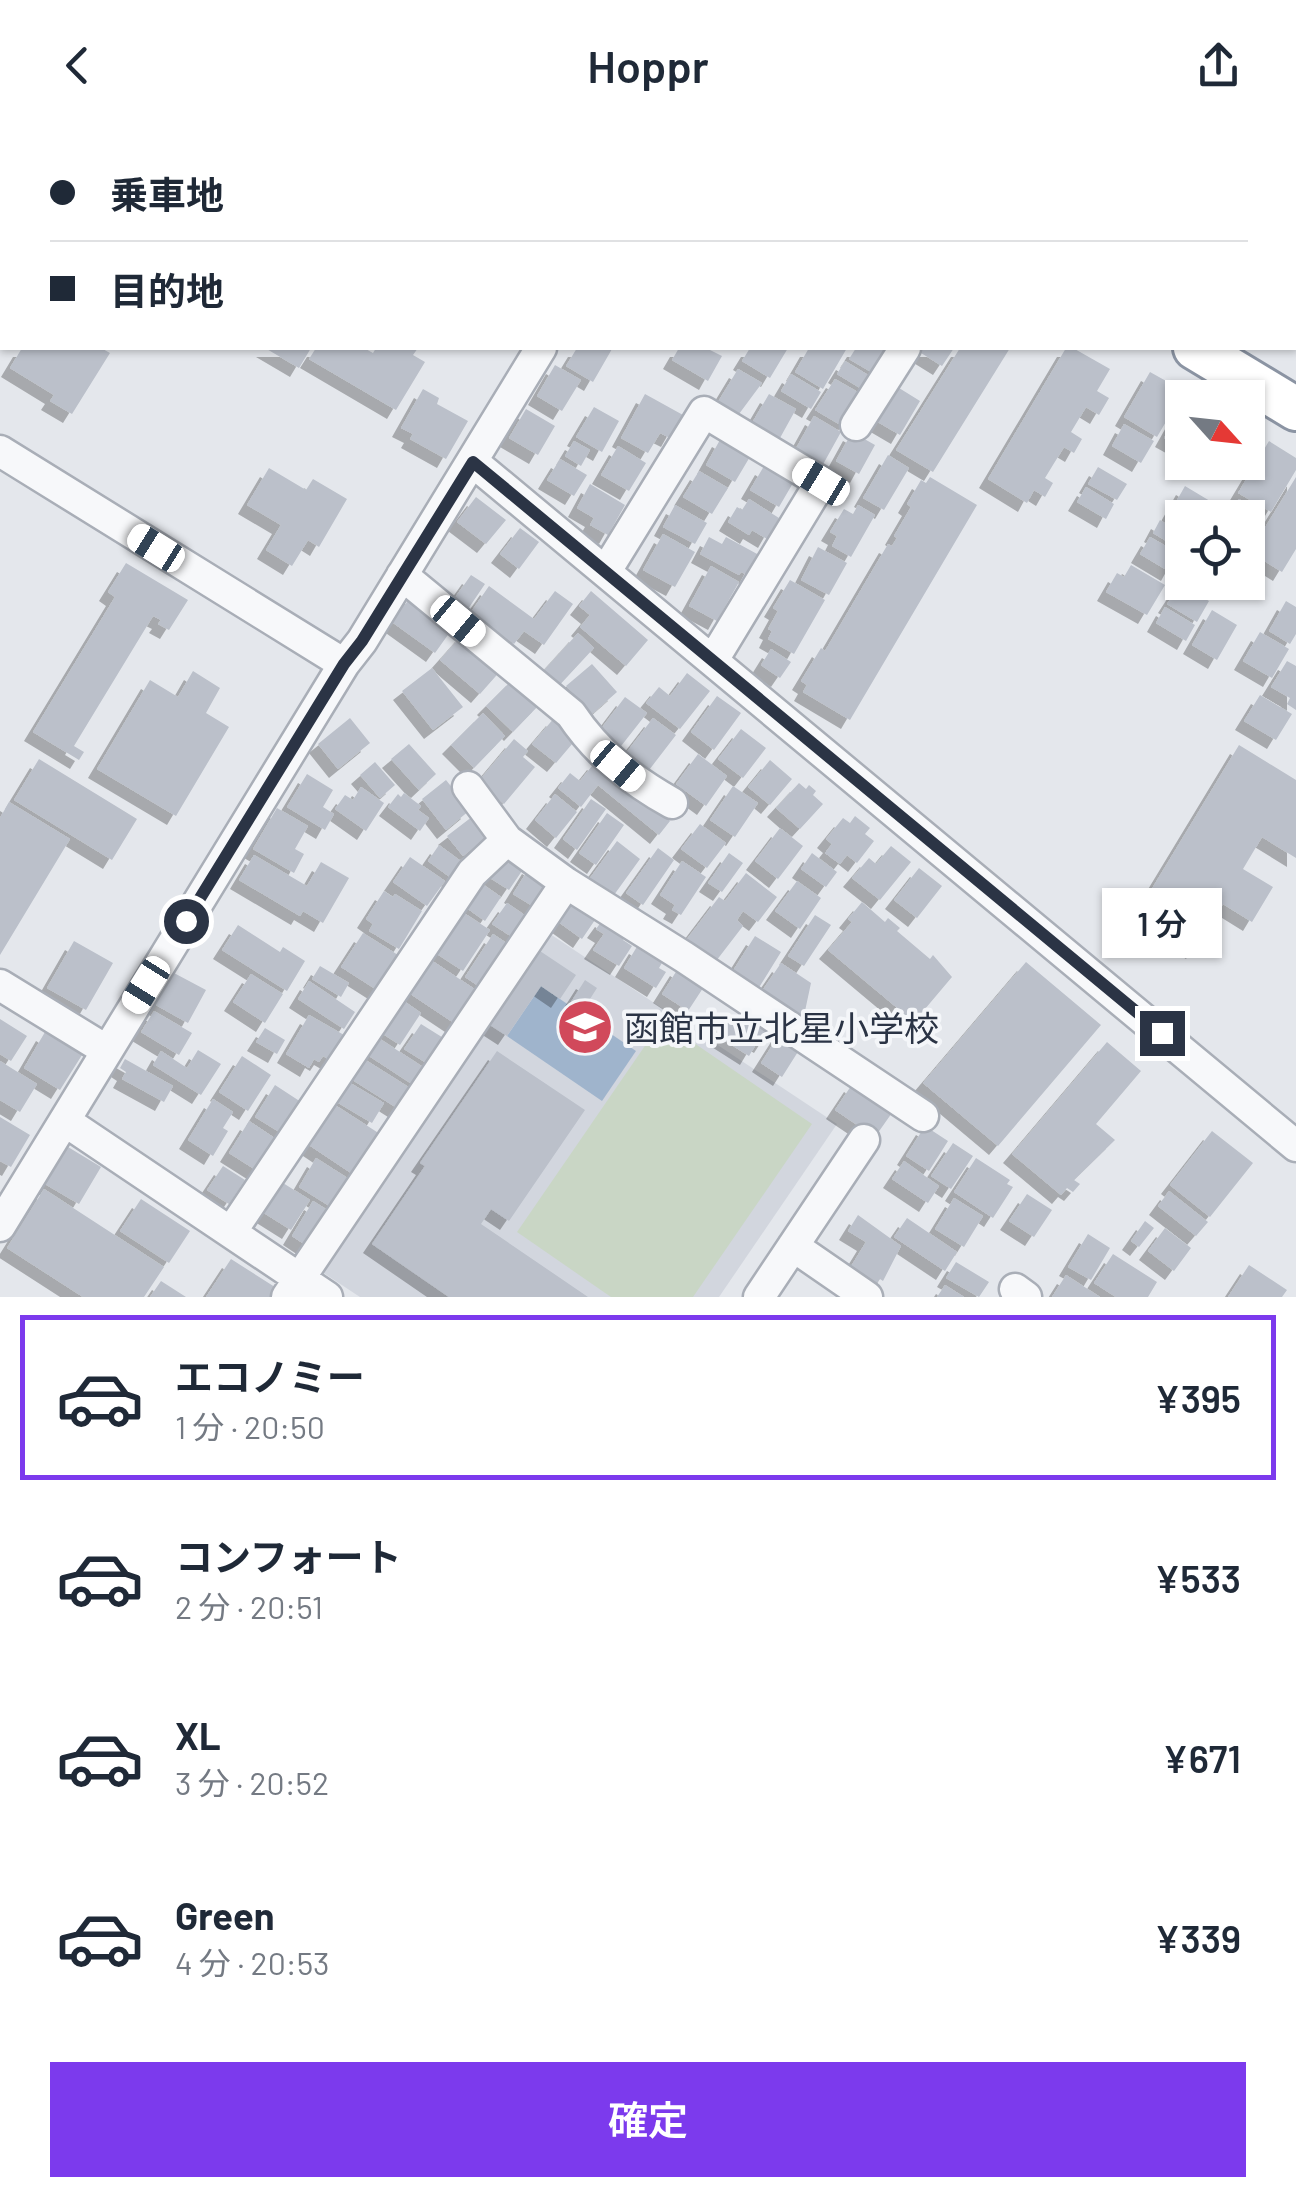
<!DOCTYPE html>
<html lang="ja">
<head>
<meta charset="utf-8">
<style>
  :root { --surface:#fff; --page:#f6f6f7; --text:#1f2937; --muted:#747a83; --line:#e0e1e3; --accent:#7c3aed }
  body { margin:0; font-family:Barlow,"Noto Sans JP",sans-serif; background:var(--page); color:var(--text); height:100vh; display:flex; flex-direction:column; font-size:38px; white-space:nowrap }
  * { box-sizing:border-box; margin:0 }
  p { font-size:32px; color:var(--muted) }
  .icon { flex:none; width:55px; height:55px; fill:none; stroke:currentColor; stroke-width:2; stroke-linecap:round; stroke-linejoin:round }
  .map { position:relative; height:1167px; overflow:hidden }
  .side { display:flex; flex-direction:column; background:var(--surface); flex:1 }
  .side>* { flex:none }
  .banner { position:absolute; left:0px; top:0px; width:1298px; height:220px; box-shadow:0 2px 8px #0004; display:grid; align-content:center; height:220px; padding:0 50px; background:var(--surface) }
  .needle { width:65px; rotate:117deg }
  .controls { position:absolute; left:1165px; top:250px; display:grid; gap:20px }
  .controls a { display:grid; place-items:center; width:100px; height:100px; border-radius:0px; background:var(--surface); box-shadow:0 2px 8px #0004; font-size:50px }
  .end { position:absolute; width:45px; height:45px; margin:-22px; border:12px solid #2b3445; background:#fff; box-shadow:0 0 0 5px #fff }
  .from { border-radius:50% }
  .bubble { position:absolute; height:70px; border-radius:0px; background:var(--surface); box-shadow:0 2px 8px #0004; font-size:32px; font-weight:600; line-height:70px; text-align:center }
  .car { position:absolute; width:30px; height:60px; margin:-30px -15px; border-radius:12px; box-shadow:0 0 8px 2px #0007; background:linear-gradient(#fff 24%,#345 0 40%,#fff 0 76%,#345 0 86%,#fff 0) }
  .banner b { display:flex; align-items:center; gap:35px; height:95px; font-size:38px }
  .banner b+b { border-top:2px solid var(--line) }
  .banner i { width:25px; height:25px; background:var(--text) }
  ul { padding:18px 0 0; list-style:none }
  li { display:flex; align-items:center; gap:30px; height:165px; margin:0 20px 15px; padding:0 30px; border:5px solid transparent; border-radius:0px }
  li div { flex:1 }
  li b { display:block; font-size:38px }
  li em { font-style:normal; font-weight:600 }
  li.selected { border-color:var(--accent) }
  li>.icon { width:90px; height:90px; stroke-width:1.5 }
  .primary-button { display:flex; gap:20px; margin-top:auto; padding:20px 50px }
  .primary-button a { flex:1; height:115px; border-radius:0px; background:var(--accent); color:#fff; font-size:40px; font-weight:600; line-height:115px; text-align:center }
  header { display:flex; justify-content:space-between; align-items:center; height:130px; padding:0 50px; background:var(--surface); font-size:45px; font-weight:600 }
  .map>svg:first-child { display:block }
</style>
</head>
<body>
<header><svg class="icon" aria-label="back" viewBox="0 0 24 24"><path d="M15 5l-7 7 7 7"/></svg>Hoppr<svg class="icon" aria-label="share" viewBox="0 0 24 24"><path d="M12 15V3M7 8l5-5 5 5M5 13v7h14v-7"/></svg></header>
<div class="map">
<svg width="1296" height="1167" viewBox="0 0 1296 1167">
  <defs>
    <filter id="shadow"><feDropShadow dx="-9" dy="9" stdDeviation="0" flood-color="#0004"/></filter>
  </defs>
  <rect width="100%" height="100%" fill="#e4e7ec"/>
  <path fill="#d2d6de" d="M544,800L837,994L719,1167H360L319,1140Z"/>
  <path fill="#c9d6c5" d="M662,891L812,994L693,1167H611L517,1102Z"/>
  <path fill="#9fb4cc" d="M541,856L636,921L602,971L507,906Z"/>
  <path fill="#bbc0ca" filter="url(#shadow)" d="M22,218H101L110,223L72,284L50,271L54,265L10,238Z
    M265,218H311L299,238Z
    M316,218H364L373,223L376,218H418L413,225L425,232L396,280L309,229Z
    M577,218L612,219L593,252L566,236Z
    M679,218H706L722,226L708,251L672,230Z
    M750,218H788L770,248L742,231Z
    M809,218H847L823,259L795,242Z
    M856,218H895L878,246L849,229Z
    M913,218H954L942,236Z
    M960,218H1010L933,342L896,320Z
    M1066,218H1073L1110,239L1097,261L1109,268L1099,285L1086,277L1071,302L1082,309L1074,323L1064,317L1045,348L1053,353L1045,367L1034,360L1027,373L988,349Z
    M845,231L873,248L865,261L837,244Z
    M555,235L581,250L562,281L537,266Z
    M738,239L762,253L739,284L718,272Z
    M1150,242L1184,261L1157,307L1124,287Z
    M791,244L821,262L811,279L781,261Z
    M835,249L863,265L844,297L815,280Z
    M891,253L920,271L900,305L871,288Z
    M423,259L439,268L437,274L468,291L446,329L410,309L413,304L401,298Z
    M645,264L683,285L670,308L660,303L648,323L621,308Z
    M769,264L796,279L780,308L752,293Z
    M1182,276V318L1164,308Z
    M594,277L619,291L602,322L576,307Z
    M526,279L555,296L538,325L509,308Z
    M814,286L841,302L821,338L794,322Z
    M1124,294L1154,311L1141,333L1112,316Z
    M852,302L875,315L859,344L836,331Z
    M721,308L751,325L735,352L706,335Z
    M574,311L590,320L581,336L565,326Z
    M1269,311L1296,328V340L1271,382L1238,363Z
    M618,316L646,333L629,361L601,345Z
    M888,325L909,338L884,380L863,368Z
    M560,329L587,345L574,366L547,350Z
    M764,336L793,353L779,377L750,360Z
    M1098,337L1127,354L1117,370L1088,354Z
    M269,338L306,360L313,349L347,369L319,417L308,410L292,436L266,420L281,395L247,375Z
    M699,341L728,358L712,384L683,367Z
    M930,347L977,375L850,590L803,562L807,555L801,551L821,518L825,521L888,414L892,416L897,408L894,406L911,377L907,374L921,350L926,353Z
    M1296,347V419L1282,442L1250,422Z
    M590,354L625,375L608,405L590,395L594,388L577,378Z
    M1185,356L1215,374L1207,388H1182V395L1168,386Z
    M1086,357L1114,374L1106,389L1077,372Z
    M476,367L506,390L486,414L457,392Z
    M749,369L779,388L767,409L752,400L749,405L728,392L737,377L742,380Z
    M1239,369L1265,385L1251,408L1248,406V388H1228Z
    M675,375L707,393L695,414L663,397Z
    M858,375L875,385L851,427L832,416L837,406L830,402L844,379L853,384Z
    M1160,390L1182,404L1181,420L1153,403Z
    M520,398L539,412L519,439L500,424Z
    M663,404L695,422L675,457L643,440Z
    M709,407L722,414L726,407L759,425L748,445L741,442L739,445L700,424Z
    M1150,407L1180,424L1170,442L1140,424Z
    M818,417L847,433L829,465L801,450Z
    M126,433L188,470L169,500L158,494L161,490L153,486L74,616L84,622L79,630L33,602L115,467L108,462Z
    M1131,435L1165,455L1147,485L1106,462L1117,443L1124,447Z
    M711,436L739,452L717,491L689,476Z
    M471,445L485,454L468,479L454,469Z
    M790,450L825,470L794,524L768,509L772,501L768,499L778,481L773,478Z
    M1180,454L1209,471L1197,492L1167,474Z
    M489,456L534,489L555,461L573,474L544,515L524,501L514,514L471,482Z
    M591,461L648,510L626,536L580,497L590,485L579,476Z
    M413,464L455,495L435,523L392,492Z
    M1286,471L1296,477V504L1290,514L1269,501Z
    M1165,477L1195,495L1186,511L1156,493Z
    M1212,480L1237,495L1217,530L1192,515Z
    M1260,502L1289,519L1272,548L1243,531Z
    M464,503L503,538L480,564L440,530Z
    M578,503L594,518L555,560L539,546Z
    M771,519L791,532L780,548L761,535Z
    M1287,531L1296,536V580L1287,574L1290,568L1271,557Z
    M592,534L617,562L592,584L566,556Z
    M432,538L463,577L433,600L402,561Z
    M193,541L220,558L206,583L229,597L176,686L97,639L150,550L178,567Z
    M687,543L710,561L680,599L646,573L659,557L670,566Z
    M515,547L541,573L513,602L486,576Z
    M1260,565L1292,584L1276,610L1244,591Z
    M717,566L741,583L714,620L691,602Z
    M625,567L647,583L618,620L597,604Z
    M483,583L505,606L474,638L451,615Z
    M555,587L578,607L556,633L532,614Z
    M350,588L370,613L338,639L318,614Z
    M653,588L676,605L646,644L623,627Z
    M741,599L766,618L743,648L718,629Z
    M514,609L528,621L523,627L535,637L504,674L478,652Z
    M409,614L436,644L419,660L391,629Z
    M1239,615L1296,650V728L1262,707L1243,739L1273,757L1252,792L1223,774L1195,820L1136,785Z
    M698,624L727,646L706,676L676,654Z
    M39,629L137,689L112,730L14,670Z
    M770,630L792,649L770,675L748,657Z
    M596,631L670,691L659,705L598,655L581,677L558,658L570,643L580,651Z
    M375,632L395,655L380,668L360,645Z
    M307,644L333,660L323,677L334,684L325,700L287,677Z
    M446,650L470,680L446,700L422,669Z
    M799,653L806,659L809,655L816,661L813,665L823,674L800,699L776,678Z
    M733,656L758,673L735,707L710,690Z
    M361,657L384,673L366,701L335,679L345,665L353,670Z
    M404,663L421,676L418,680L429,688L420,701L388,677L398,664L401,667Z
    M555,664L577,682L556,708L535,690Z
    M591,669L606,679L577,720L563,709Z
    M9,672L70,709L0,825V688Z
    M277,678L308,696L295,719L304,724L294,743L253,719Z
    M477,683L492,703L463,726L447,706Z
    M607,683L624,695L596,735L579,723Z
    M855,686L870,698L865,704L874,711L857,733L847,725L840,734L825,723L832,714L826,709L843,688L850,693Z
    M700,694L726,713L707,738L681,719Z
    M780,698L803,716L778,749L755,731Z
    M617,711L640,729L614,765L590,748Z
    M439,715L462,732L451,748L428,731Z
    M891,716L911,732L880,770L852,748L869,728L876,734Z
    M658,718L674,730L643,775L626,763Z
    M504,721L526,735L509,760L487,746Z
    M729,723L743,733L722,762L708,753Z
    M812,723L837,742L826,757L801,739Z
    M254,725L307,756L321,732L349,748L323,793L303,781L300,786L239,750Z
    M410,727L445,751L427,776L393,752Z
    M682,731L706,747L681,785L672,780L675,775L660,765Z
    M531,735L557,751L539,780L513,764Z
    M919,738L942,756L917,788L894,770Z
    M746,743L777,767L758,792L743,781L737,790L743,796L713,835L684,813L719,767L725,771Z
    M797,751L821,768L800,799L775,781Z
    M481,753L501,767L485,791L465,777Z
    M384,761L393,767L395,764L422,781L399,819L369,801L373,794L366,789Z
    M574,767L599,784L582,809L557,791Z
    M862,772L885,792L888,788L900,798L897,801L930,829L933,825L952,847L914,892L828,820L852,792L848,789Z
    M507,773L529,788L515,809L492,794Z
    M461,781L490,800L463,841L434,822Z
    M815,785L831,795L804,836L788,826Z
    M604,788L627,803L623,810L632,816L619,836L593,820L604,804L596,799Z
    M238,795L280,822L283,817L305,831L287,861L222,820Z
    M363,803L398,825L377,860L341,837Z
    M493,804L511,816L483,859L465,847Z
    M755,806L781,822L755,864L729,847Z
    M74,811L113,833L86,880L47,858Z
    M638,815L663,831L659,838L666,842L656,858L624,838Z
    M540,821L576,845L560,869L541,856L507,906L490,895Z
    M431,830L479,862L457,895L409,863Z
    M1026,832L1101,895L998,1016L923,953Z
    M781,833L811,853L805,881L799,890L760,864Z
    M320,836L349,853L341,867L312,849Z
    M679,837L705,855L688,881L662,864Z
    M174,843L206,860L188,893L156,875Z
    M251,844L283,864L265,893L233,872Z
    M585,850L597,858L583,880L571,872Z
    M309,851L355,882L344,899L298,869Z
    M401,869L421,883L400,915L380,902Z
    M741,880L772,900L763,914L758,911L749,926L716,905L728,884L736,889Z
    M154,881L192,903L179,925L141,902Z
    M309,885L344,905L330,930L323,926L319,932L314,929L309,938L286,924Z
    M0,889L27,906L11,931L0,924Z
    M421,894L445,909L428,934L404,919Z
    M265,898L285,910L277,924L256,912Z
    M45,902L82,925L60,960L24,938Z
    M780,903L801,917L782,947L761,933Z
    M377,907L426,939L415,956L366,924Z
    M1107,912L1141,941L1096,994L1115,1010L1074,1050L1080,1054L1073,1062L1067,1058L1061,1065L1012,1024Z
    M198,920L221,934L201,965L153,935L161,921L187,938Z
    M497,921L585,980L509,1091L491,1079L481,1094L588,1167H449L372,1114L425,1036L420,1033Z
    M242,926L271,945L248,981L219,962Z
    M125,929L173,956L164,972L122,949L126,942L120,938Z
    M364,929L410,958L397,978L351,949Z
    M0,931L37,954L20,982L0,970Z
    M347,951L384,973L372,993L335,971Z
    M853,953L894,980L875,1007L835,980Z
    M275,955L301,972L281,1003L255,987Z
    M213,969L233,982L223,998L228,1001L213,1026L188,1010Z
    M335,975L380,1004L354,1045L309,1015Z
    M0,987L30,1005L11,1037L0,1031Z
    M249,991L279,1011L259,1042L229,1023Z
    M925,996L948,1011L929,1041L906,1026Z
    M1212,1001L1253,1033L1210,1087L1170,1055Z
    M953,1013L973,1026L951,1059L931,1046Z
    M68,1017L101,1037L79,1074L45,1054Z
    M316,1028L349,1049L331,1077L299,1057Z
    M976,1028L1010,1050L1007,1054L1013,1057L993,1088L954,1062Z
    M904,1031L939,1056L928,1073L892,1049Z
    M223,1036L245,1050L229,1074L207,1060Z
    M283,1053L310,1070L291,1100L264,1083Z
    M44,1059L164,1137L144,1167H83L7,1118Z
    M1169,1061L1208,1092L1196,1106L1158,1076Z
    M1027,1064L1052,1080L1034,1107L1009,1091Z
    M954,1068L983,1086L964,1117L935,1099Z
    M141,1069L190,1101L169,1133L120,1101Z
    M313,1071L329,1081L307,1116L292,1106Z
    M858,1085L901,1116L883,1151L880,1149L876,1154L850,1138L866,1112L848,1101Z
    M907,1088L957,1122L945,1141L894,1107Z
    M1145,1091L1154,1098L1139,1117L1131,1111Z
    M1165,1098L1191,1118L1174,1141L1148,1121Z
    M1088,1104L1110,1118L1091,1150L1068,1137Z
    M1113,1124L1157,1152L1148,1167H1116L1094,1153Z
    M231,1129L278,1159L273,1167H206Z
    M956,1132L989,1152L979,1167L946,1148Z
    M1249,1135L1287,1160L1282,1167H1228Z
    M1066,1145L1100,1167H1052Z
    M161,1151L186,1167H150Z
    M945,1155L964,1167H937Z"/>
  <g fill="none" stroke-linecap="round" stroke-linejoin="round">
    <g stroke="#a9aeb7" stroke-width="35">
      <path id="minor" d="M325,0L329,2
        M1253,0L1256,2
        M19,2L20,0
        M95,2L96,0
        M286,2L287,0
        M672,2L674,0
        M1123,2L1124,0
        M1295,27L1296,28
        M0,32L2,28
        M0,155L2,151
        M856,295L905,218
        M0,321L344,534
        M473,332L1296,1016
        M606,441L704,282L821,352L713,530
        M402,445L571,584C597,623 631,650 672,673
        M468,657L507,710L566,753L684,827L923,986
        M0,855L106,920
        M65,991L327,1167
        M0,1096L344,534L362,511L541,218
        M231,1102L472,743L507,710
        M793,1116L867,1167
        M1015,1159L1026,1167
        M287,1167L566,753
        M759,1167L864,1010"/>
    </g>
    <g stroke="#8b94a3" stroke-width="48">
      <path id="highway" d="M842,0L846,2
        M1195,218L1296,279"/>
    </g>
    <use href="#minor" stroke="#f7f8fa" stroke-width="30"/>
    <use href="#highway" stroke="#fff" stroke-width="42"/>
  </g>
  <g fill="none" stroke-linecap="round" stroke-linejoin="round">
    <path stroke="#2b3445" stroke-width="12" d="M186,791L344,534L362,511L473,332L1162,903"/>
  </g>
  <defs>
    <g id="school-disc" transform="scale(2.875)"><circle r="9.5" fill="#d1495b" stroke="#f4f6f9"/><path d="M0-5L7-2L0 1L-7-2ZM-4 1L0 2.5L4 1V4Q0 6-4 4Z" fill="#fff"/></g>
  </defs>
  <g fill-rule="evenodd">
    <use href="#school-disc" x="585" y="897"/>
  </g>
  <g text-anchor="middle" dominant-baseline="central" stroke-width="8" stroke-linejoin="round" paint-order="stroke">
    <g font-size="35" fill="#2b3445" stroke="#f4f6f9" text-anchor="start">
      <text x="624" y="897">函館市立北星小学校</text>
    </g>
  </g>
</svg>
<div class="controls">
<a><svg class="needle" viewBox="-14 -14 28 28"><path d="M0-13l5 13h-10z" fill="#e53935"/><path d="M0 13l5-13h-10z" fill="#747a83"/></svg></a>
<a><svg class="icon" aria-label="locate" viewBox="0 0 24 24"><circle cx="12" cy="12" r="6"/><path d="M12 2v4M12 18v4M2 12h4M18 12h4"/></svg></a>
</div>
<i class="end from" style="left:186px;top:791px"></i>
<i class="end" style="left:1162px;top:903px"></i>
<div class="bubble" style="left:1102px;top:758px;width:120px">1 分</div>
<i class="car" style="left:821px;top:352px;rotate:301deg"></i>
<i class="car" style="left:156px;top:418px;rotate:302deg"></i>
<i class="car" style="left:458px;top:491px;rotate:130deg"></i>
<i class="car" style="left:618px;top:636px;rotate:130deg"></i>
<i class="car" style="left:146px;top:855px;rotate:212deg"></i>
<div class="banner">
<b><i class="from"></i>乗車地</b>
<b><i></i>目的地</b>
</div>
</div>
<section class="side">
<ul>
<li class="selected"><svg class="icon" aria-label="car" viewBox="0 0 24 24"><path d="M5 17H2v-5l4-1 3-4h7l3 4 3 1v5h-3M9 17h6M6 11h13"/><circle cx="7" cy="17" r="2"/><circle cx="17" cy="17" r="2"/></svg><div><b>エコノミー</b><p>1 分 · 20:50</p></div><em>¥395</em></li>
<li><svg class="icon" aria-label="car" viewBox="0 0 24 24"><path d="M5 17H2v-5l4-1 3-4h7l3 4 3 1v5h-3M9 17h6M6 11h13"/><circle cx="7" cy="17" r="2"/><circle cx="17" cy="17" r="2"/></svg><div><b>コンフォート</b><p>2 分 · 20:51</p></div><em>¥533</em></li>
<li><svg class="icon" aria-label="car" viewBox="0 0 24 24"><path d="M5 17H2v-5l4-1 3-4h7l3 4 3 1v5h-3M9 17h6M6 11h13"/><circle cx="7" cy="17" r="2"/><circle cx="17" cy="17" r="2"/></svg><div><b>XL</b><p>3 分 · 20:52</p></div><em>¥671</em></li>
<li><svg class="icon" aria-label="car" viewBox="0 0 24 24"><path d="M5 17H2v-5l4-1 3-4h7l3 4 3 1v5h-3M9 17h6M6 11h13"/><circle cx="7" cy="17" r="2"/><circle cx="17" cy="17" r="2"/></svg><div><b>Green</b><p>4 分 · 20:53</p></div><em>¥339</em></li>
</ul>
<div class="primary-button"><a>確定</a></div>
</section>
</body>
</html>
